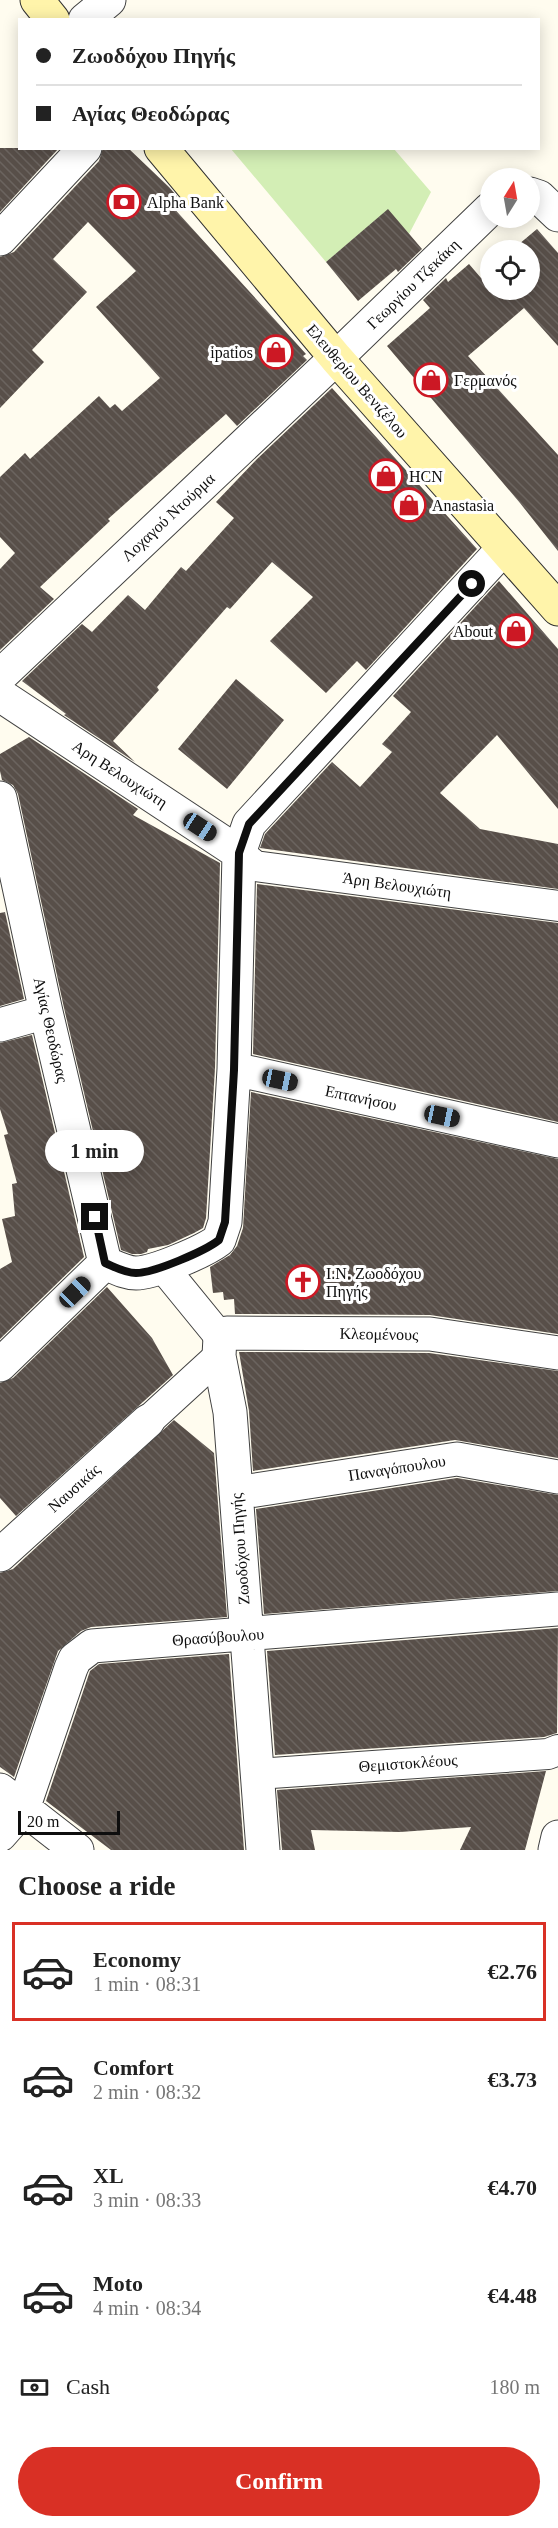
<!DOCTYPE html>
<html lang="en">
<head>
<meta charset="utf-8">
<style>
  :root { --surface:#fff; --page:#f6f6f6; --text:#222; --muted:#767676; --line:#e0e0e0; --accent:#d93025 }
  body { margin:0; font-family:Georgia,serif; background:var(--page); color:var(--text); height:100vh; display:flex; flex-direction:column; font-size:22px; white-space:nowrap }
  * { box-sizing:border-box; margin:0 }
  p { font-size:20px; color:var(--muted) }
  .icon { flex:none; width:33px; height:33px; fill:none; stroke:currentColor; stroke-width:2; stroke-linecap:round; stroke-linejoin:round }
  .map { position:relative; height:1850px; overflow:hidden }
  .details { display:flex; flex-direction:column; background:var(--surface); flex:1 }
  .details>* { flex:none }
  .hud { position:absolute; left:18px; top:18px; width:522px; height:132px; border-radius:0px; box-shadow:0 3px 15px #0003; display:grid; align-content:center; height:132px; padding:0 18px; background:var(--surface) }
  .needle { width:39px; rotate:11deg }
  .tools { position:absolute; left:480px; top:168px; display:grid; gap:12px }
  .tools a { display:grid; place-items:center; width:60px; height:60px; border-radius:50%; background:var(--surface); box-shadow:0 3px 15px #0003; font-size:30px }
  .scale { position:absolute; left:18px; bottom:15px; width:102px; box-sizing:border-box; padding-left:6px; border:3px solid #0e0e0e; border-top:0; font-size:16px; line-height:21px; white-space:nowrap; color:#0e0e0e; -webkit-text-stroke:4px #fff; paint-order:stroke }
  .end { position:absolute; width:27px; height:27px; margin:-14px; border:8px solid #0e0e0e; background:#fff; box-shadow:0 0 0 3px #fff }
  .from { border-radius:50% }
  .bubble { position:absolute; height:42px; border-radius:21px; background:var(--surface); box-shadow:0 3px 15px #0003; font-size:20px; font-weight:700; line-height:42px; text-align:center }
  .car { position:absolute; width:18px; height:36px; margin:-18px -9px; border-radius:8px; box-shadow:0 0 4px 2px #0007; background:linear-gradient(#222 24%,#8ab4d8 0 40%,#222 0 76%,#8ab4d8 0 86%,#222 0) }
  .hud b { display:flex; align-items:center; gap:21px; height:57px; font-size:22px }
  .hud b+b { border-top:2px solid var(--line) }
  .hud i { width:15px; height:15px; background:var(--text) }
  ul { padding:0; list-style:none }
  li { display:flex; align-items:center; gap:18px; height:99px; margin:0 12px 9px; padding:0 6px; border:3px solid transparent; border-radius:0px }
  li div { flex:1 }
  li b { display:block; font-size:22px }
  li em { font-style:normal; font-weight:700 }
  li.current { border-color:var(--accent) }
  li>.icon { width:54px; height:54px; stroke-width:1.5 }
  h2 { padding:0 18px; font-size:27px; line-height:72px }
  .pay { display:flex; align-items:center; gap:15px; height:66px; padding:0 18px; font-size:22px }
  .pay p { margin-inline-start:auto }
  .button { display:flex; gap:12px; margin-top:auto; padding:12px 18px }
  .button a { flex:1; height:69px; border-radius:36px; background:var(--accent); color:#fff; font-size:24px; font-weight:700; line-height:69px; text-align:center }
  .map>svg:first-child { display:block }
</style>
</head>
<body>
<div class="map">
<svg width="558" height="1850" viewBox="0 0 558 1850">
  <defs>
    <pattern id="building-back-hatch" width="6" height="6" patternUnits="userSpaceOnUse" patternTransform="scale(1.5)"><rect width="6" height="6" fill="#584f49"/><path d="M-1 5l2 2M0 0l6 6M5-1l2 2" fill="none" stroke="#6b645f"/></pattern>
  </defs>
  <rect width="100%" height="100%" fill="#fffcef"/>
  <path fill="#d3eeb5" d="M231,149H394L431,192L409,234L388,210L326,262Z"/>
  <path fill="url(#building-back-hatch)" d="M0,148H59L0,212Z
    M103,148H128L169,187L177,196L170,204L306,354L303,356L307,360L237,426L226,414L108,519L110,521L40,587L54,599L0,650V569L15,553L0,537V477L25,453L30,459L99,396L110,408L115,404L122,411L160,378L96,307L136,271L88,222L53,259L87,292L32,350L44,362L0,408V257L14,252L99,161Z
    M388,209L422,249L398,272L396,269L358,301L326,262Z
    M537,229L558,253V346L524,308L468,356L558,455V551L520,503L387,346L430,308L423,300L446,278L448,282L469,264L481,278L490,269V290H530V250H512Z
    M332,388L477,549L366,670L357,661L326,693L270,641L313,597L272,562L230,609L227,607L157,687L159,690L113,741L135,762L64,715L66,714L22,681L82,624L92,632L128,595L145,610L181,567L186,571L234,518L216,502L257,459Z
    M499,581L558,649V809L497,735L440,793L480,829L558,844V889L260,848L265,834L332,762L360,787L392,752L382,744L411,712L393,696Z
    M236,679L284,720L227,789L178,749Z
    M29,737L138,809L133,815L220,863L215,1068L206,1218L203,1228L194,1233L168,1245L148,1249L147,1252L141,1254H132L121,1250L64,1008L18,794L13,785L2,780L0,771V754Z
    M257,884L558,923V1122L253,1054Z
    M5,912L24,999L0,1006V913Z
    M32,1035L84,1257L0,1339V1269L12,1262L2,1219L15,1216L12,1184L17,1183L4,1135L8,1134L0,1109V1043Z
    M251,1092L558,1159V1334L430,1315L235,1314L234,1299L224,1300L223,1292L213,1293L210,1267L230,1255L237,1246L243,1228Z
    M107,1287L152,1338L173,1375L16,1516L0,1498V1383L13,1378Z
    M239,1352L429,1353L558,1371V1458L455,1440L253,1471L249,1411Z
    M174,1420L214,1453L227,1617L91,1627L81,1631L58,1651L14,1777L0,1767V1573L13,1569Z
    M457,1478L558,1495V1591L264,1614L256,1509Z
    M558,1628L557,1733L544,1737L275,1755L267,1651Z
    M229,1654L244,1850H111L46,1801L90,1671L99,1664Z
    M546,1771L525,1850H460L471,1827L400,1832L311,1830L315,1850H282L277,1790Z"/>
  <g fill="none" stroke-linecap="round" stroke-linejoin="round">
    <g stroke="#414141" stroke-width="32">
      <path id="pedestrian" d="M239,853L255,866L558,906
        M162,1266L220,1337
        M148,1421L219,1356
        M257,1774L548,1754L558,1750"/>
    </g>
    <g stroke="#414141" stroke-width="35">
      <path id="minor" d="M85,20L109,0
        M530,194L539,197L558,215
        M0,239L85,148
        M0,676L336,358L490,209
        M0,695L239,853
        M0,798L46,1012L105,1263
        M0,1025L46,1012
        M234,1069L558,1141
        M105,1263C115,1267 125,1273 136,1273C154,1273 205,1251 219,1240L225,1222L234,1069L239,853L249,824L503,549
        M0,1365L105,1263
        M236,1493L457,1459L558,1477
        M0,1555L148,1421
        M0,1790L77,1850
        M0,1835L23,1809L71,1668L75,1659L92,1646L558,1609
        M263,1850L230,1412L219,1356L220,1337L227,1333L430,1334L558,1353"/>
    </g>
    <g stroke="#414141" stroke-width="35">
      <path id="tertiary" d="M555,1850L558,1837"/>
    </g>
    <g stroke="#303030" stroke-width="35">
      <path id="secondary" d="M37,0L53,20
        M161,148L336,358L558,609"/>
    </g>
    <use href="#pedestrian" stroke="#fff" stroke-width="30"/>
    <use href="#minor" stroke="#fff" stroke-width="33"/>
    <use href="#tertiary" stroke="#fff" stroke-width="33"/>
    <use href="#secondary" stroke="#fff4aa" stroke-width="33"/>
  </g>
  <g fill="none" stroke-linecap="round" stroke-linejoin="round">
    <path stroke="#0e0e0e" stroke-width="8" d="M95,1217L105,1263C115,1267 125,1273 136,1273C154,1273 205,1251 219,1240L225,1222L234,1070L239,853L249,824L472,584"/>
  </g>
  <defs>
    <g id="bank-ring" transform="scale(1.725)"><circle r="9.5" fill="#fff" stroke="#cc1824" stroke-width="1.5"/><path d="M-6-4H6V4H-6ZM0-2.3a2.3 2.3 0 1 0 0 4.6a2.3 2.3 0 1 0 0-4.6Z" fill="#cc1824"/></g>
    <g id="shop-ring" transform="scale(1.725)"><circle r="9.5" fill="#fff" stroke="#cc1824" stroke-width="1.5"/><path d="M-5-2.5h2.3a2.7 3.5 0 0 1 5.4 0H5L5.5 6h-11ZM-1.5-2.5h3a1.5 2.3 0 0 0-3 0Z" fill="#cc1824"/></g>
    <g id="church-ring" transform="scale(1.725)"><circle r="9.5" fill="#fff" stroke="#cc1824" stroke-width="1.5"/><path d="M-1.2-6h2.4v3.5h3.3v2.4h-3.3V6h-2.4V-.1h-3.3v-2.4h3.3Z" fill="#cc1824"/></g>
  </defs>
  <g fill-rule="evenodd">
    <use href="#bank-ring" x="124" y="202"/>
    <use href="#shop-ring" x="276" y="352"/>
    <use href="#shop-ring" x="431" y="380"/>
    <use href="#shop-ring" x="386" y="476"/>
    <use href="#shop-ring" x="409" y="505"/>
    <use href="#shop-ring" x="516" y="631"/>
    <use href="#church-ring" x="303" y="1282"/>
  </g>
  <g text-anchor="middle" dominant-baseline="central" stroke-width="6" stroke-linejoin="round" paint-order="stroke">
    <g font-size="16" fill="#0e0e0e" stroke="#fff" text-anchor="start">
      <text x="147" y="202">Alpha Bank</text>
      <text x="253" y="352" text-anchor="end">ipatios</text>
      <text x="454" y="380">Γερμανός</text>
      <text x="409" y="476">HCN</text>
      <text x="432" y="505">Anastasia</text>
      <text x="493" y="631" text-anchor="end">About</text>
      <text x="326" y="1273">Ι.Ν. Ζωοδόχου<tspan x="326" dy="18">Πηγής</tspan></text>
    </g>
    <g font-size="16" fill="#0e0e0e" stroke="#fff">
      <text transform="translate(413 284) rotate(-44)">Γεωργίου Τζεκάκη</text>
      <text transform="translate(357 381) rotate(49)">Ελευθερίου Βενιζέλου</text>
      <text transform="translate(168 517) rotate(-43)">Λοχαγού Ντούρμα</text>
      <text transform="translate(120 774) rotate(33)">Αρη Βελουχιώτη</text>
      <text transform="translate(397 885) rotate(8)">Άρη Βελουχιώτη</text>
      <text transform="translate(51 1030) rotate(77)">Αγίας Θεοδώρας</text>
      <text transform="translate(361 1098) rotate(12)">Επτανήσου</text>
      <text transform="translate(379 1334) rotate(1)">Κλεομένους</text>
      <text transform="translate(397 1468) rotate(-9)">Παναγόπουλου</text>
      <text transform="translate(74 1488) rotate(-42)">Ναυσικάς</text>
      <text transform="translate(240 1549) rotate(-94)">Ζωοδόχου Πηγής</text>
      <text transform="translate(218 1637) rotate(-4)">Θρασύβουλου</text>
      <text transform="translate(408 1763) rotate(-4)">Θεμιστοκλέους</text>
    </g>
  </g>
</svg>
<div class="tools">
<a><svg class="needle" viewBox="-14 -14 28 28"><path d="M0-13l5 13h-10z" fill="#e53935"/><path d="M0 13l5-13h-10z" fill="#767676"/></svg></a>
<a><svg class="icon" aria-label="locate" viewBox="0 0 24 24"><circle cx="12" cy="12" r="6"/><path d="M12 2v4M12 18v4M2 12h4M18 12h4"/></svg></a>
</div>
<div class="scale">20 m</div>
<i class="end from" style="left:472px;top:584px"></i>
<i class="end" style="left:95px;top:1217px"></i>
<div class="bubble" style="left:45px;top:1130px;width:99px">1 min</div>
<i class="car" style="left:200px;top:827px;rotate:123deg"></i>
<i class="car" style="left:280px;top:1080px;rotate:102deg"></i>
<i class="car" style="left:442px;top:1116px;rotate:102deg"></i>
<i class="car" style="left:75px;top:1292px;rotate:46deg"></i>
<div class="hud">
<b><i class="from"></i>Ζωοδόχου Πηγής</b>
<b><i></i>Αγίας Θεοδώρας</b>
</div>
</div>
<section class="details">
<h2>Choose a ride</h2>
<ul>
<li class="current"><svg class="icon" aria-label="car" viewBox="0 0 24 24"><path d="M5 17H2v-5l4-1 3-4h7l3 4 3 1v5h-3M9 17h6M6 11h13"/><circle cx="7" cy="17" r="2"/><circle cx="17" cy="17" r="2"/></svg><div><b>Economy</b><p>1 min · 08:31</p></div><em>€2.76</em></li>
<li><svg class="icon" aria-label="car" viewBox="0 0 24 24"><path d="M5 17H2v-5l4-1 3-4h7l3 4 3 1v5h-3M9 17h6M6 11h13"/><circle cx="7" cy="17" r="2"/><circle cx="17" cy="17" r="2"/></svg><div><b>Comfort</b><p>2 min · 08:32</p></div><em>€3.73</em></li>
<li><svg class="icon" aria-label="car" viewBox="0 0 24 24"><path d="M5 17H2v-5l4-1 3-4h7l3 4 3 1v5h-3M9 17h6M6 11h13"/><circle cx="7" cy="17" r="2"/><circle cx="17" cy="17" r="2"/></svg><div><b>XL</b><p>3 min · 08:33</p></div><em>€4.70</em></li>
<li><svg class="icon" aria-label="car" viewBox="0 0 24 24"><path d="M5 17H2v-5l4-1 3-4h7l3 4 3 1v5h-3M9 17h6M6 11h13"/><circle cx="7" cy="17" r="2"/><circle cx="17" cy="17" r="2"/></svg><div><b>Moto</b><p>4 min · 08:34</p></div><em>€4.48</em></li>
</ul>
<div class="pay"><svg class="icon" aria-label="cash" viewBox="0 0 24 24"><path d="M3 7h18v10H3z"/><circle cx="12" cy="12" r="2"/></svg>Cash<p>180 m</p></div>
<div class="button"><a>Confirm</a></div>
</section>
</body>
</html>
